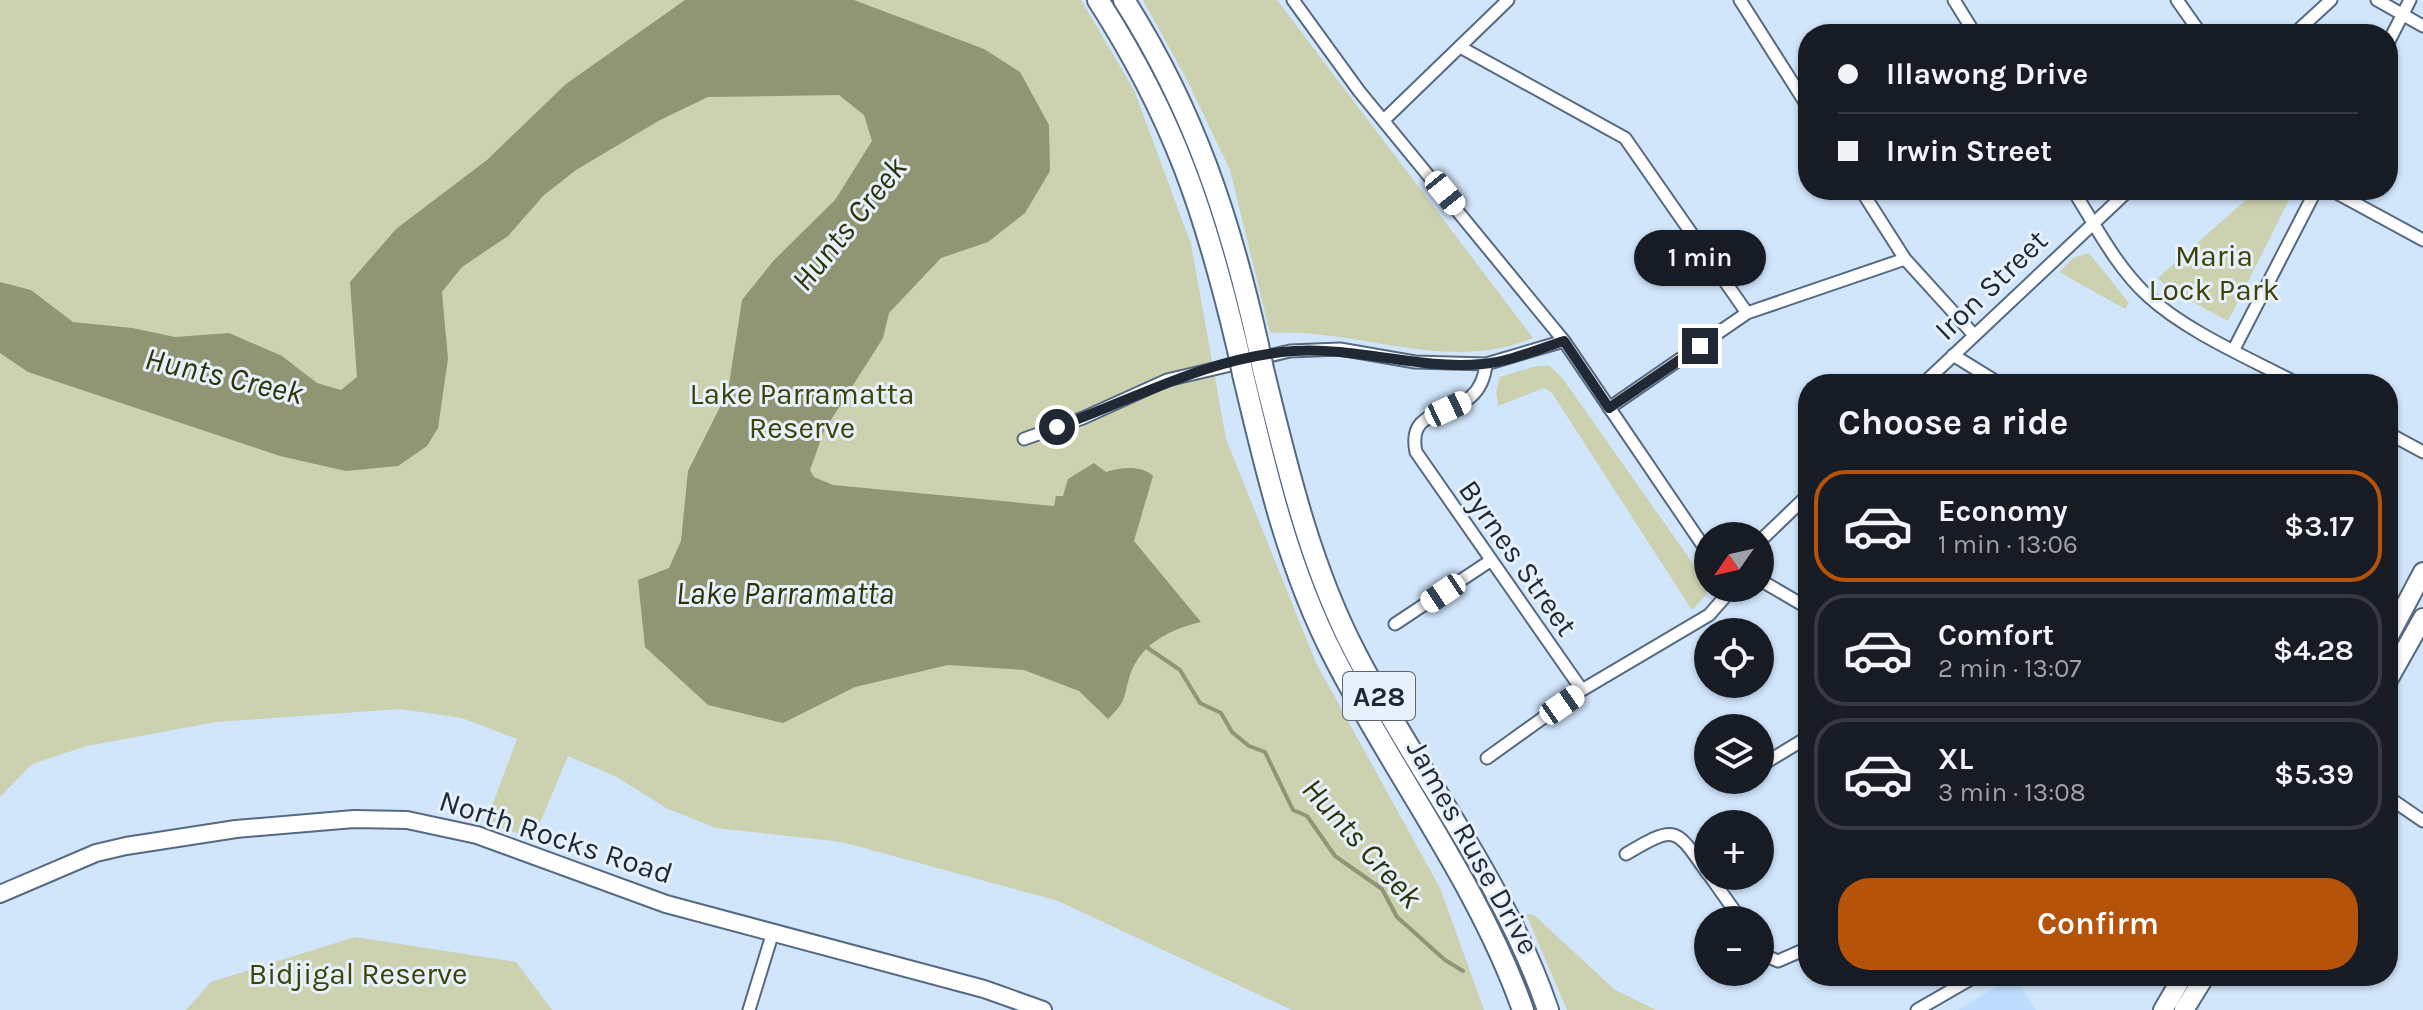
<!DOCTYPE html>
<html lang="en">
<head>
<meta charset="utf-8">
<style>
  :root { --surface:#171b24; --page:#242831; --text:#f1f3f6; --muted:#9ea1a6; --line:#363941; --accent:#b45309 }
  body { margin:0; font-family:Karla,sans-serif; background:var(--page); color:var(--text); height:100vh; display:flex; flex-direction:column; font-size:30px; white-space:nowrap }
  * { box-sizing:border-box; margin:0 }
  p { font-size:26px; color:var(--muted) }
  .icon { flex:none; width:44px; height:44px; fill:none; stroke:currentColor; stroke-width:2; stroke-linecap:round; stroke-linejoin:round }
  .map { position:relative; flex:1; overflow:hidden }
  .drawer { position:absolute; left:1798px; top:374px; width:600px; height:612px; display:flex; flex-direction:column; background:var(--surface); border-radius:32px; box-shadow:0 2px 6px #0004 }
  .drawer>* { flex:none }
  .hud { position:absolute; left:1798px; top:24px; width:600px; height:176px; border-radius:32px; box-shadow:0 2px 6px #0004; display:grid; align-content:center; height:176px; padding:0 40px; background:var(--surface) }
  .needle { width:52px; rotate:236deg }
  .controls { position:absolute; left:1694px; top:522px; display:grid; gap:16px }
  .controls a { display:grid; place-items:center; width:80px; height:80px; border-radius:50%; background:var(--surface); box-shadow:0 2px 6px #0004; font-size:40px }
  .end { position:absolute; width:36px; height:36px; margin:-18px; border:10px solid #1f2833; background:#fff; box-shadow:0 0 0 4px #fff }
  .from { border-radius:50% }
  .bubble { position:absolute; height:56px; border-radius:28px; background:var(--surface); box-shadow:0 2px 6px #0004; font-size:26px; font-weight:600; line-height:56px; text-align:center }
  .car { position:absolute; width:24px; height:48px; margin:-24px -12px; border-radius:10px; box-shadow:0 0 6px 2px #0007; background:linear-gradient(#fff 24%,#345 0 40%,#fff 0 76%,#345 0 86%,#fff 0) }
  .hud b { display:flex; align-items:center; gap:28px; height:76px; font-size:30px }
  .hud b+b { border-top:2px solid var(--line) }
  .hud i { width:20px; height:20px; background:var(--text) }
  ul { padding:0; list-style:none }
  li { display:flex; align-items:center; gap:24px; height:112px; margin:0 16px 12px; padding:0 24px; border:4px solid var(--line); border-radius:32px }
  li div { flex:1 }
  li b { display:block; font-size:30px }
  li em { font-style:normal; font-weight:600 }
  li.selected { border-color:var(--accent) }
  li>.icon { width:72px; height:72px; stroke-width:1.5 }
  h2 { padding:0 40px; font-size:36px; line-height:96px }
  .cta { display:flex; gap:16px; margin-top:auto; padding:16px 40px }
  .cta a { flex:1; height:92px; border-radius:32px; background:var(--accent); color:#fff; font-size:32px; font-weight:600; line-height:92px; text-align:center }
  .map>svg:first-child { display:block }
</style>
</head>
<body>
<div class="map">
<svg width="2423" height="1010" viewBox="0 0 2423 1010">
  <rect width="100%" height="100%" fill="#d1e5fb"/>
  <path fill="#bedcfd" d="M2014,976L2036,1010H1958Z"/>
  <path fill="#ccd1af" d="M0,0H1081L1134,90L1191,244L1226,439L1316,663L1440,888L1484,1010H1292L1058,901L842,842L716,828L666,808L617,777L568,756L537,830L540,841L482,821L489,814L517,739L462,718L400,709L216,722L87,746L32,764L0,797Z
    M1143,0H1277L1533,338C1447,374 1358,328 1270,333L1230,170L1186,78Z
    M2257,190H2294L2228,321L2170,290L2158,278Z
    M2089,253L2129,303L2125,309L2059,272L2073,258Z
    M1536,366H1550L1563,379L1708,585L1706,595L1692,610L1552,393L1544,388L1498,406L1496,392L1500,377Z
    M1526,914L1534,915L1615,990L1656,1010H1567Z
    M355,937L516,962L552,1010H186L211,982Z"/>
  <path fill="#909574" d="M685,0H854L984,49L1020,72L1049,125L1050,171L1025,213L988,242L941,258L889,313L883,338L824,431L810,470L814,477L833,485L1054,506L1056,496H1063L1068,479L1094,463L1106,472C1120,467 1142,465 1153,476L1134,541L1201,622C1168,630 1137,645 1128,682C1123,702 1124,703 1108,719L1079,691L1024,670L948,665L855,687L783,723L708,705L645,647L638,580L669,568L681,541L688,471L728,391L742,300L774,260L835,200L872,141L864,115L839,95L708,97L660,120L576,170L544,195L508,236L462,267L442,292L448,359L438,428L427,446L398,466L346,471L280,456L28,372L0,353V282L31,290L73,322L132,328L175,337L229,333L282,356L317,383L341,390L357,377L350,282L396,229L487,160L566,84Z"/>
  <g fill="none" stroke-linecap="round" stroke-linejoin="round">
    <path stroke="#909574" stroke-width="4" d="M1142,644L1180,670L1200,703L1221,713L1232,732L1249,746L1265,752L1293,810L1307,816L1335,856L1382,889L1397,917L1445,960L1463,971"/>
    <g stroke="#556a82" stroke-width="15">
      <path id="street" d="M1293,0L1359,91L1564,341L1708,553
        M1740,0L1808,107
        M1954,0L1975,34
        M2177,0L2201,34
        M2377,0L2423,26
        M2294,34L2331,0
        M2388,43L2410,0
        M1460,47L1625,138L1747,313
        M1385,119L1508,0
        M1861,190L1905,259L1974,335
        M2073,190C2095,225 2117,268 2148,296C2187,332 2251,359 2298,384
        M2331,190L2423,240
        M2234,349L2316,190
        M1953,355L2000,384
        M1486,364C1480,428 1404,395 1416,452L1582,690
        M1923,384L2129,190
        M1609,408L1747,313L1905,259
        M2388,433L2423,452
        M1024,439L1083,418L1167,380L1290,351L1340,349L1415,362L1486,364L1564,341
        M1760,541L1808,495
        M1760,580L1808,608
        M1395,624L1490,561
        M1487,758L1582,690L1709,615L1724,598L1727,588
        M1760,766L1808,737
        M2388,797L2423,821
        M1626,854C1677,824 1675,827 1708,874
        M1710,876L1741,920
        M1760,947L1766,956L1778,961L1808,948
        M749,1010L773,932
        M1917,1010L1976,976"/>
    </g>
    <g stroke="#556a82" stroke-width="20">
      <path id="secondary" d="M0,894L96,853L126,846L236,829L354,819L407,820L477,835L666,904L984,989L1043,1010"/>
    </g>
    <g stroke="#556a82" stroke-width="22">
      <path id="primary" d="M2388,638L2423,572
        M2388,680L2423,618
        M2163,1010L2183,976
        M2184,1010L2205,976"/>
    </g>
    <g stroke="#556a82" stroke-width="24">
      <path id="highway" d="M1098,0C1174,118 1206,214 1238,350
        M1124,0C1194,110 1230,219 1258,345
        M1263,369C1287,466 1309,563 1355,652C1417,773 1504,880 1548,1010
        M1243,374C1266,471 1288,568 1334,657C1395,776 1478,883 1523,1010"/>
    </g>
    <use href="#street" stroke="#fff" stroke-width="11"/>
    <use href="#secondary" stroke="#fff" stroke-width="16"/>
    <use href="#primary" stroke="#fff" stroke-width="18"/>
    <use href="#highway" stroke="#fff" stroke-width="20"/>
    <g stroke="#556a82" stroke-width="24" stroke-linecap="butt">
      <path id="highway-bridge" d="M1258,345L1263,369
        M1238,350L1243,374"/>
    </g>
    <use href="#highway-bridge" stroke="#fff" stroke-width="20"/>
  </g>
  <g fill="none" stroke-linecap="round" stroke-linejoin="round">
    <path stroke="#1f2833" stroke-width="10" d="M1057,427C1135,399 1209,357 1294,351C1358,347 1419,370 1482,364C1509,362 1538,349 1564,341L1609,408L1700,346"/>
  </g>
  <g text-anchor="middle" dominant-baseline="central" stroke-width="6" stroke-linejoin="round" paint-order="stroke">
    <rect fill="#e7f1fc" stroke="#5b646f" stroke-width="2" x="1343" y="672" width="72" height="48" rx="6"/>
    <g font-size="28" font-weight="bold" fill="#1f2833">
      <text x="1379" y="696">A28</text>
    </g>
    <g font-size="30" fill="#3d4207" stroke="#e7f1fc">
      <text x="2214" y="256">Maria<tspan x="2214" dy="34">Lock Park</tspan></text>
      <text x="802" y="394">Lake Parramatta<tspan x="802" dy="34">Reserve</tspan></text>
      <text x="358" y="974">Bidjigal Reserve</text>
    </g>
    <g font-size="30" fill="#1f2833" stroke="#e7f1fc">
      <text transform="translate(1991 285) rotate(-44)">Iron Street</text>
      <text transform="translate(1518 558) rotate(55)">Byrnes Street</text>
      <text transform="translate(556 837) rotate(18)">North Rocks Road</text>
      <text transform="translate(1473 847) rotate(61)">James Ruse Drive</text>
    </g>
    <g font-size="32" font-style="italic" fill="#2e3307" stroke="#e7f1fc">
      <text transform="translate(849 224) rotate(-51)">Hunts Creek</text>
      <text transform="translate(224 376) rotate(13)">Hunts Creek</text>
      <text x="785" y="593">Lake Parramatta</text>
      <text transform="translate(1362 843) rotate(48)">Hunts Creek</text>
    </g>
  </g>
</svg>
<div class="controls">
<a><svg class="needle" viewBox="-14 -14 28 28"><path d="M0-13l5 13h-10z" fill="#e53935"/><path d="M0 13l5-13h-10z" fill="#9ea1a6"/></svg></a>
<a><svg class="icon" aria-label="locate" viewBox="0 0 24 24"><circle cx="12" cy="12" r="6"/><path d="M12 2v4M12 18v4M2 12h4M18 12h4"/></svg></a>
<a><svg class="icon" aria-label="layers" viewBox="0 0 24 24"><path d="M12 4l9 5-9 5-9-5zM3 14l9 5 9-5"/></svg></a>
<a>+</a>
<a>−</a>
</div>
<i class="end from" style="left:1057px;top:427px"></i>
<i class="end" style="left:1700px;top:346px"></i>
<div class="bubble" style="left:1634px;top:230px;width:132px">1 min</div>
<i class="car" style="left:1445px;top:193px;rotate:141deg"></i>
<i class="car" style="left:1448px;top:409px;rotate:65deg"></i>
<i class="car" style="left:1443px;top:593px;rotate:236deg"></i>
<i class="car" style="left:1562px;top:705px;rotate:55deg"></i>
<div class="hud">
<b><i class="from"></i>Illawong Drive</b>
<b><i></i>Irwin Street</b>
</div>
<section class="drawer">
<h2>Choose a ride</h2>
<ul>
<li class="selected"><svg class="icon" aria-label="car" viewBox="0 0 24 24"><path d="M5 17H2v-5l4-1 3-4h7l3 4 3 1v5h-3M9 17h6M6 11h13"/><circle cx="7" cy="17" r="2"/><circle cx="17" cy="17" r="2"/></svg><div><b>Economy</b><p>1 min · 13:06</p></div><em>$3.17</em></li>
<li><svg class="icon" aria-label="car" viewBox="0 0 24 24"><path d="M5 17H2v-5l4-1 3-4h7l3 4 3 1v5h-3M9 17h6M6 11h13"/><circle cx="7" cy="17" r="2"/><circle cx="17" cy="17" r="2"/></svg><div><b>Comfort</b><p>2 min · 13:07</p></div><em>$4.28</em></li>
<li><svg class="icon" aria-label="car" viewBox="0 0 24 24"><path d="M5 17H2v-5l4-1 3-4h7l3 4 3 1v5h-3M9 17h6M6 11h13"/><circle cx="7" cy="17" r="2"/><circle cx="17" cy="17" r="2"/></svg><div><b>XL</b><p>3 min · 13:08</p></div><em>$5.39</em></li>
</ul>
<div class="cta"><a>Confirm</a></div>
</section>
</div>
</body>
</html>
